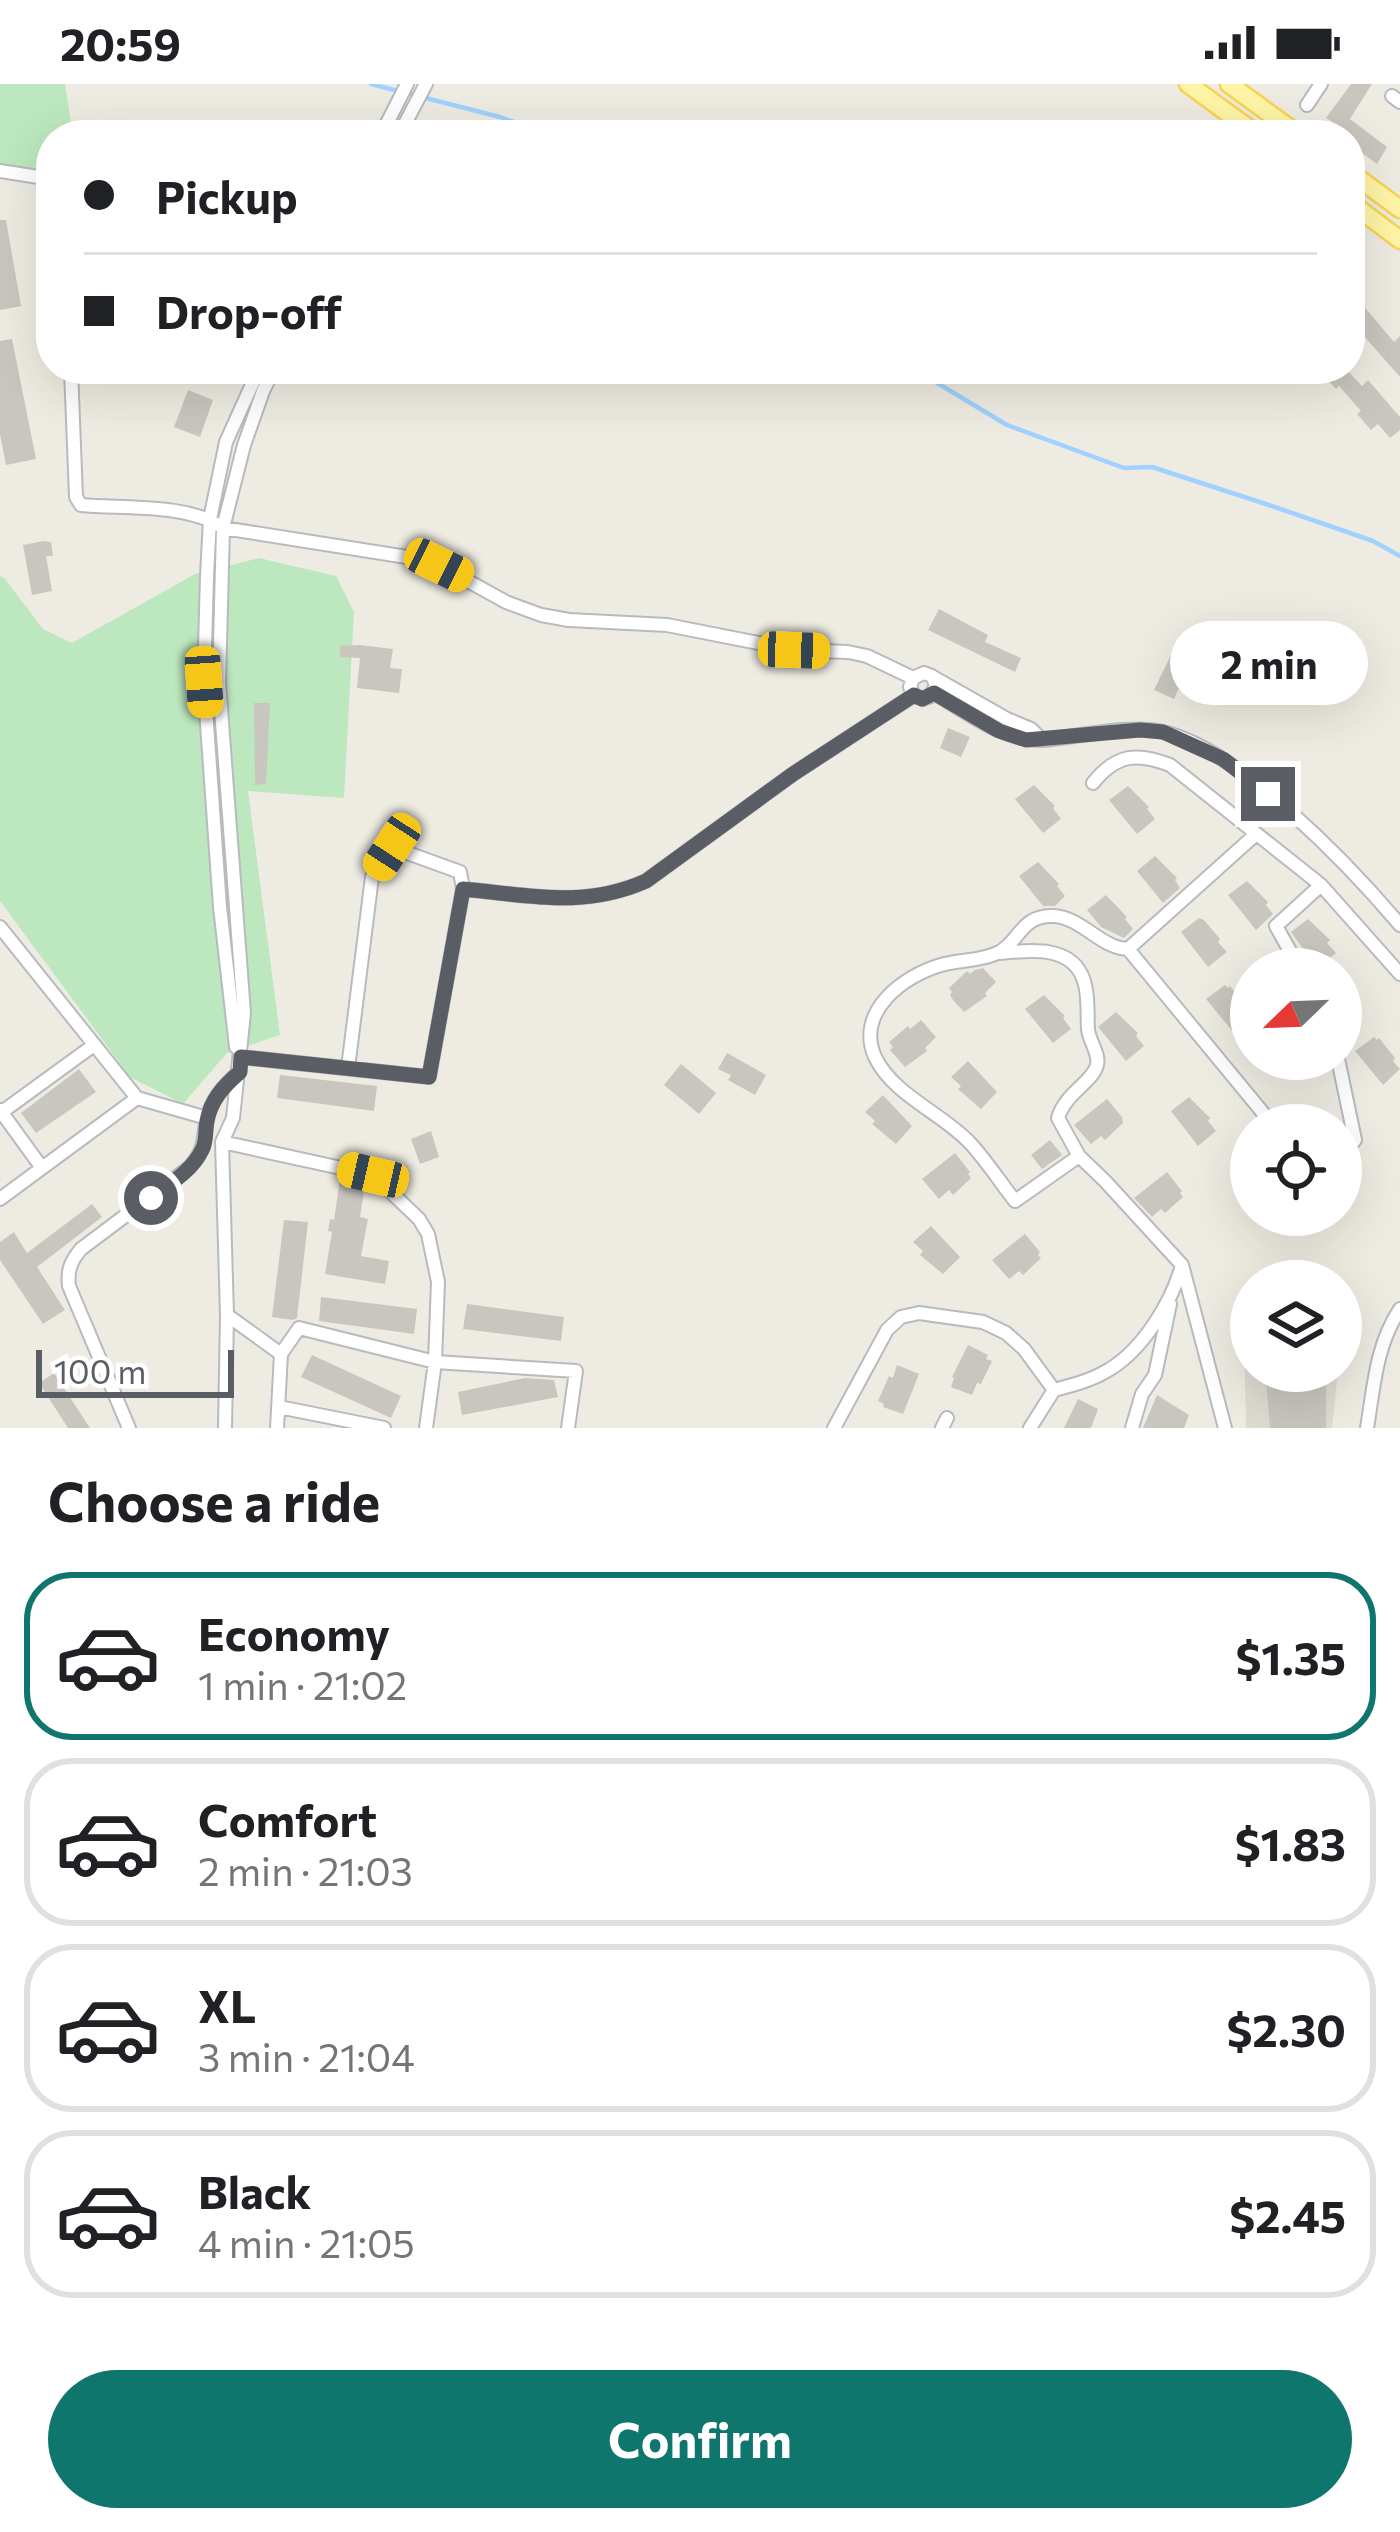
<!DOCTYPE html>
<html lang="en">
<head>
<meta charset="utf-8">
<style>
  :root { --surface:#fff; --page:#f6f6f6; --text:#202124; --muted:#757577; --line:#e0e0e0; --accent:#0f766e }
  body { margin:0; font-family:Commissioner,sans-serif; background:var(--page); color:var(--text); height:100vh; display:flex; flex-direction:column; font-size:45px; white-space:nowrap }
  * { box-sizing:border-box; margin:0 }
  p { font-size:39px; color:var(--muted) }
  .icon { flex:none; width:66px; height:66px; fill:none; stroke:currentColor; stroke-width:2; stroke-linecap:round; stroke-linejoin:round }
  .map { position:relative; height:1344px; overflow:hidden }
  .drawer { display:flex; flex-direction:column; background:var(--surface); flex:1 }
  .drawer>* { flex:none }
  .hud { position:absolute; left:36px; top:36px; width:1329px; height:264px; border-radius:48px; box-shadow:0 12px 48px #0002; display:grid; align-content:center; height:264px; padding:0 48px; background:var(--surface) }
  .needle { width:78px; rotate:247deg }
  .controls { position:absolute; left:1230px; top:864px; display:grid; gap:24px }
  .controls a { display:grid; place-items:center; width:132px; height:132px; border-radius:50%; background:var(--surface); box-shadow:0 12px 48px #0002; font-size:60px }
  .scale { position:absolute; left:36px; bottom:30px; width:198px; box-sizing:border-box; padding-left:12px; border:6px solid #5a5e64; border-top:0; font-size:33px; line-height:42px; white-space:nowrap; color:#5a5e64; -webkit-text-stroke:9px #fff; paint-order:stroke }
  .end { position:absolute; width:54px; height:54px; margin:-27px; border:15px solid #5a5e64; background:#fff; box-shadow:0 0 0 6px #fff }
  .from { border-radius:50% }
  .bubble { position:absolute; height:84px; border-radius:42px; background:var(--surface); box-shadow:0 12px 48px #0002; font-size:39px; font-weight:700; line-height:84px; text-align:center }
  .car { position:absolute; width:36px; height:72px; margin:-36px -18px; border-radius:15px; box-shadow:0 0 9px 3px #0007; background:linear-gradient(#f5c518 24%,#345 0 40%,#f5c518 0 76%,#345 0 86%,#f5c518 0) }
  .hud b { display:flex; align-items:center; gap:42px; height:114px; font-size:45px }
  .hud b+b { border-top:3px solid var(--line) }
  .hud i { width:30px; height:30px; background:var(--text) }
  ul { padding:0; list-style:none }
  li { display:flex; align-items:center; gap:36px; height:168px; margin:0 24px 18px; padding:0 24px; border:6px solid var(--line); border-radius:48px }
  li div { flex:1 }
  li b { display:block; font-size:45px }
  li em { font-style:normal; font-weight:700 }
  li.active { border-color:var(--accent) }
  li>.icon { width:108px; height:108px; stroke-width:1.5 }
  h2 { padding:0 48px; font-size:54px; line-height:144px }
  .cta { display:flex; gap:24px; margin-top:auto; padding:24px 48px }
  .cta a { flex:1; height:138px; border-radius:72px; background:var(--accent); color:#fff; font-size:48px; font-weight:700; line-height:138px; text-align:center }
  .status { display:flex; justify-content:space-between; align-items:center; height:84px; padding:0 60px; background:var(--surface); direction:ltr }
  .status svg { height:33px; fill:currentColor }
  .map>svg:first-child { display:block }
</style>
</head>
<body>
<div class="status"><b>20:59</b><svg viewBox="0 0 49 12"><path d="M0 12V9h3v3zM5 12V6h3v6zM10 12V3h3v9zM15 12V0h3v12zM26 1h20v11H26zM47 4h2v5h-2z"/></svg></div>
<div class="map">
<svg width="1400" height="1344" viewBox="0 0 1400 1344">
  <rect width="100%" height="100%" fill="#eeece2"/>
  <path fill="#dedbd1" d="M1243,1205L1251,1206V1287H1338L1332,1344H1246Z"/>
  <path fill="#bde8bf" d="M0,0H65L73,51H51V89L0,81Z
    M259,474L336,492L354,528L344,714L248,707L280,951L227,969L183,1020L130,993L0,817V492L5,495L43,545L72,559L195,490Z"/>
  <g fill="none" stroke-linecap="round" stroke-linejoin="round">
    <path stroke="#a1d1ff" stroke-width="4.5" d="M371,0L500,33L550,51
      M914,285L1007,341L1124,384L1152,383L1269,421L1373,457L1400,472"/>
  </g>
  <path fill="#c9c6bf" d="M1351,0H1372L1350,35L1387,63L1377,80L1350,60V51H1344L1347,47L1326,34Z
    M0,136H6L21,222L0,226Z
    M1350,206L1394,258L1400,252V293L1363,251L1355,257L1350,251Z
    M12,255L36,375L6,381L0,350V257Z
    M1305,285H1346L1362,302L1368,296L1400,333V346L1390,354L1378,340L1371,346L1357,330L1361,327L1339,302L1336,305L1323,291L1316,297Z
    M188,306L213,316L200,353L174,343Z
    M43,457L51,458L53,472H46L52,507L32,511L23,461Z
    M939,525L988,551L985,558L1021,574L1015,588L928,546Z
    M360,561L393,565L390,584L402,585L399,609L357,604L360,574L340,573V562Z
    M1172,569L1191,578L1174,615L1154,606Z
    M254,619H270L266,700L255,701Z
    M948,644L970,653L961,673L940,664Z
    M1034,701L1055,722L1053,724L1061,735L1043,749L1015,715Z
    M1128,702L1149,723L1147,725L1155,735L1137,750L1109,716Z
    M1155,772L1177,794L1175,796L1180,804L1163,819L1137,787Z
    M1038,778L1059,800L1057,802L1065,812L1055,822H1043L1019,792Z
    M1247,797L1268,818L1266,821L1273,830L1256,846L1228,811Z
    M1106,811L1127,833L1125,835L1133,845L1124,854L1101,843L1087,826Z
    M1199,834L1204,836L1220,855L1218,858L1227,868L1208,883L1181,848Z
    M1308,835L1330,856L1327,859L1336,869L1317,884L1291,848Z
    M983,884L996,898L985,909L987,912L964,928L953,916L950,911L952,908L949,904L967,887L970,890L975,886Z
    M1225,901L1228,904L1230,902L1246,922L1244,925L1251,933L1234,949L1206,915Z
    M1044,911L1065,932L1063,934L1071,945L1053,959L1025,925Z
    M1116,928L1138,949L1136,952L1144,962L1126,977L1098,943Z
    M921,936L936,953L925,964L927,967L905,983L890,966L893,963L889,958L908,942L910,945Z
    M1374,953L1377,956L1379,954L1395,974L1393,977L1400,985L1383,1001L1355,967Z
    M727,969L766,991L755,1011L728,996L731,991L718,985Z
    M968,977L997,1008L981,1025L958,1005L961,1002L951,993Z
    M681,980L716,1009L699,1030L664,1001Z
    M79,985L96,1008L36,1049L21,1029Z
    M280,991L377,1002L374,1027L277,1014Z
    M883,1011L912,1042L896,1060L872,1040L875,1037L865,1028Z
    M1189,1013L1210,1034L1208,1037L1216,1047L1198,1062L1171,1027Z
    M1107,1015L1122,1033L1123,1039L1105,1056L1101,1052L1091,1060L1074,1041Z
    M431,1047L439,1073L420,1080L411,1055Z
    M1050,1056L1062,1071L1042,1085L1031,1071Z
    M955,1069L970,1088L968,1090L971,1094L953,1111L949,1106L939,1115L922,1095Z
    M1167,1088L1182,1107L1180,1109L1183,1113L1165,1129L1161,1125L1152,1133L1134,1114Z
    M340,1095L365,1100L360,1133L368,1135L361,1172L389,1177L385,1200L325,1190L332,1148L328,1147L330,1135L334,1136Z
    M92,1120L102,1133L37,1183L65,1226L43,1240L0,1176V1158L14,1148L27,1169Z
    M284,1136L308,1138L297,1234L293,1236L272,1233Z
    M931,1142L960,1173L943,1190L920,1171L923,1167L913,1158Z
    M1025,1150L1040,1168L1038,1171L1041,1174L1023,1191L1019,1187L1009,1195L992,1176Z
    M321,1213L417,1225L414,1250L319,1237Z
    M467,1220L564,1233L561,1257L463,1245Z
    M968,1261L988,1271L986,1275L992,1277L981,1300L977,1299L972,1311L951,1303L954,1294L952,1293Z
    M312,1271L401,1312L391,1334L301,1293Z
    M897,1281L919,1290L903,1330L883,1323L884,1320L878,1317L889,1292L893,1294Z
    M54,1289L90,1344H68L39,1299Z
    M525,1294L554,1296L558,1313L462,1331L458,1308Z
    M1266,1295L1299,1296L1298,1304L1326,1302V1344H1270Z
    M1157,1311L1189,1331L1184,1344H1143Z
    M1078,1315L1098,1325L1091,1344H1064Z"/>
  <g fill="none" stroke-linecap="round" stroke-linejoin="round">
    <g stroke="#b7babf" stroke-width="16">
      <path id="minor" d="M1392,12L1400,18
        M1307,21L1321,0
        M381,51L407,0
        M399,51L426,0
        M0,87L51,95
        M71,285L76,413L81,421C123,425 188,419 223,444L413,474L439,481L506,518L541,531L569,536L667,541L794,566L848,568L867,572L913,594
        M933,593L1007,635L1031,645L1042,656C1078,653 1129,640 1163,648C1238,664 1351,783 1400,841
        M934,609C967,628 1002,657 1042,656
        M1093,699C1116,670 1137,668 1170,681L1321,801L1400,890
        M1255,751L1128,865L1273,1041
        M463,805C529,811 583,825 646,797L793,690L914,611L923,615L931,612L936,601L932,592L924,589L913,594L910,603L914,611
        M0,843L137,1014L207,1034
        M1001,869C1030,866 1073,861 1084,897C1089,912 1087,929 1088,945C1089,957 1100,970 1097,981C1093,998 1065,1009 1058,1034L1079,1072L1105,1097L1182,1181
        M1300,885L1276,842L1321,801
        M236,963L220,823L204,598L207,492L210,435L226,358L259,285
        M241,973L429,993L463,805L460,788L391,763L372,793L348,984
        M1338,975L1355,1056L1341,1070
        M0,1026L42,1084L137,1014
        M2,1028L94,961
        M222,1058L373,1091L419,1135L428,1150L438,1198L435,1278L426,1344
        M1079,1072L1015,1117C1000,1098 986,1076 970,1059C942,1029 893,1011 875,973C855,928 903,892 941,881C959,876 978,877 995,870C1019,861 1020,830 1054,832C1083,834 1100,864 1128,865
        M0,1115L42,1084
        M227,1231L281,1270
        M279,1323L384,1344
        M129,1344L69,1202C67,1186 71,1177 81,1165L190,1083C209,1060 201,1052 209,1028C215,1011 226,1000 239,988
        M225,1344L227,1231L222,1058L233,1034L244,929L219,599L223,444L244,361L263,307L274,285
        M277,1344L281,1270L299,1244L435,1278L576,1287L568,1344
        M834,1344L887,1246L901,1233L919,1229L983,1238L1006,1249L1024,1265L1054,1306C1073,1301 1093,1296 1110,1285C1143,1265 1172,1218 1182,1181L1225,1344
        M942,1344L947,1334
        M1030,1344L1054,1306
        M1132,1344L1142,1310L1155,1291L1170,1220
        M1367,1344C1374,1302 1376,1261 1400,1225"/>
    </g>
    <g stroke="#f9d350" stroke-width="21">
      <path id="major" d="M1188,0L1258,51
        M1229,0L1299,51
        M1350,88L1400,125
        M1350,118L1400,156"/>
    </g>
    <use href="#minor" stroke="#fff" stroke-width="12"/>
    <use href="#major" stroke="#fff5a6" stroke-width="16"/>
  </g>
  <g fill="none" stroke-linecap="round" stroke-linejoin="round">
    <path stroke="#5a5e64" stroke-width="15" d="M151,1114C168,1101 192,1087 202,1066C207,1057 205,1047 207,1037C211,1015 224,1002 240,988L241,973L429,993L463,805C529,811 583,825 646,797L793,690L914,611L922,615L934,609L999,647L1026,656L1140,646L1163,648L1223,675L1268,710"/>
  </g>
</svg>
<div class="controls">
<a><svg class="needle" viewBox="-14 -14 28 28"><path d="M0-13l5 13h-10z" fill="#e53935"/><path d="M0 13l5-13h-10z" fill="#757577"/></svg></a>
<a><svg class="icon" aria-label="locate" viewBox="0 0 24 24"><circle cx="12" cy="12" r="6"/><path d="M12 2v4M12 18v4M2 12h4M18 12h4"/></svg></a>
<a><svg class="icon" aria-label="layers" viewBox="0 0 24 24"><path d="M12 4l9 5-9 5-9-5zM3 14l9 5 9-5"/></svg></a>
</div>
<div class="scale">100 m</div>
<i class="end from" style="left:151px;top:1114px"></i>
<i class="end" style="left:1268px;top:710px"></i>
<div class="bubble" style="left:1170px;top:537px;width:198px">2 min</div>
<i class="car" style="left:439px;top:481px;rotate:116deg"></i>
<i class="car" style="left:794px;top:566px;rotate:92deg"></i>
<i class="car" style="left:204px;top:598px;rotate:176deg"></i>
<i class="car" style="left:392px;top:763px;rotate:213deg"></i>
<i class="car" style="left:373px;top:1091px;rotate:283deg"></i>
<div class="hud">
<b><i class="from"></i>Pickup</b>
<b><i></i>Drop-off</b>
</div>
</div>
<section class="drawer">
<h2>Choose a ride</h2>
<ul>
<li class="active"><svg class="icon" aria-label="car" viewBox="0 0 24 24"><path d="M5 17H2v-5l4-1 3-4h7l3 4 3 1v5h-3M9 17h6M6 11h13"/><circle cx="7" cy="17" r="2"/><circle cx="17" cy="17" r="2"/></svg><div><b>Economy</b><p>1 min · 21:02</p></div><em>$1.35</em></li>
<li><svg class="icon" aria-label="car" viewBox="0 0 24 24"><path d="M5 17H2v-5l4-1 3-4h7l3 4 3 1v5h-3M9 17h6M6 11h13"/><circle cx="7" cy="17" r="2"/><circle cx="17" cy="17" r="2"/></svg><div><b>Comfort</b><p>2 min · 21:03</p></div><em>$1.83</em></li>
<li><svg class="icon" aria-label="car" viewBox="0 0 24 24"><path d="M5 17H2v-5l4-1 3-4h7l3 4 3 1v5h-3M9 17h6M6 11h13"/><circle cx="7" cy="17" r="2"/><circle cx="17" cy="17" r="2"/></svg><div><b>XL</b><p>3 min · 21:04</p></div><em>$2.30</em></li>
<li><svg class="icon" aria-label="car" viewBox="0 0 24 24"><path d="M5 17H2v-5l4-1 3-4h7l3 4 3 1v5h-3M9 17h6M6 11h13"/><circle cx="7" cy="17" r="2"/><circle cx="17" cy="17" r="2"/></svg><div><b>Black</b><p>4 min · 21:05</p></div><em>$2.45</em></li>
</ul>
<div class="cta"><a>Confirm</a></div>
</section>
</body>
</html>
